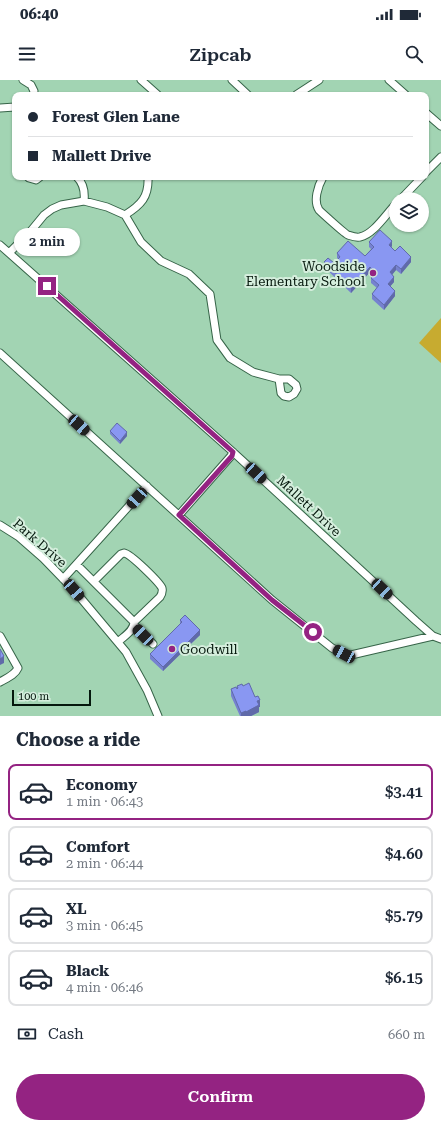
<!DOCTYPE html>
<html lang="en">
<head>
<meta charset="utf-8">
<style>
  :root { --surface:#fff; --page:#f6f6f7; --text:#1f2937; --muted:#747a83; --line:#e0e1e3; --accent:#942382 }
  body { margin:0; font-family:"Roboto Serif",serif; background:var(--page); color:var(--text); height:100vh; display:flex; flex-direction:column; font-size:15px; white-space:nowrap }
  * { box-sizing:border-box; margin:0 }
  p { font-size:13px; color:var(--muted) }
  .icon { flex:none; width:22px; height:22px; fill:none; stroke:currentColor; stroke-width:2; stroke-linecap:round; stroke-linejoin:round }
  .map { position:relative; height:636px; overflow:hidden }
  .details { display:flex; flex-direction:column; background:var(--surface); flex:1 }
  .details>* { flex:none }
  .top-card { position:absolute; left:12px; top:12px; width:417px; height:88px; border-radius:8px; box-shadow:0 1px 3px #0004; display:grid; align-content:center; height:88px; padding:0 16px; background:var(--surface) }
  .controls { position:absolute; left:389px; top:112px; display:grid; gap:8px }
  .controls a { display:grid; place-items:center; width:40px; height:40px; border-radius:50%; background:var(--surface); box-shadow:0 1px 3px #0004; font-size:20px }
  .scale { position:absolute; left:12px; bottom:10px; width:79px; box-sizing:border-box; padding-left:4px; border:2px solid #05180d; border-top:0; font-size:11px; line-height:14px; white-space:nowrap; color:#05180d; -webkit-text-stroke:3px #d5eedd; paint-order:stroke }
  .end { position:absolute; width:18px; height:18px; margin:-9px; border:5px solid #942382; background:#fff; box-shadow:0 0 0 2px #fff }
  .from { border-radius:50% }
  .bubble { position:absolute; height:28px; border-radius:14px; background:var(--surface); box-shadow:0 1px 3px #0004; font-size:13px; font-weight:600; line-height:28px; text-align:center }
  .car { position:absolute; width:12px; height:24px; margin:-12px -6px; border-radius:5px; box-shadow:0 0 3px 1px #0007; background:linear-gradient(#222 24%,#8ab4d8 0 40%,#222 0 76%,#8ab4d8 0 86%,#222 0) }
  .top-card b { display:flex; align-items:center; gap:14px; height:38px; font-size:15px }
  .top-card b+b { border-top:1px solid var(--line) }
  .top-card i { width:10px; height:10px; background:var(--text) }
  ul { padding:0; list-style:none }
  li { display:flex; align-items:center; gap:12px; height:56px; margin:0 8px 6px; padding:0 8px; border:2px solid var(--line); border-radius:8px }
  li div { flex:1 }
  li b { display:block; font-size:15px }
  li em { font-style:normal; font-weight:600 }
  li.current { border-color:var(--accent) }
  li>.icon { width:36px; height:36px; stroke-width:1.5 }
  h2 { padding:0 16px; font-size:18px; line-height:48px }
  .pay { display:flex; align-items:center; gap:10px; height:44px; padding:0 16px; font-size:15px }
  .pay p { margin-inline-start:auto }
  .action { display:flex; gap:8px; margin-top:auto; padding:8px 16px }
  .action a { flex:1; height:46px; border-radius:24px; background:var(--accent); color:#fff; font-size:16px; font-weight:600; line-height:46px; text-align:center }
  .status { display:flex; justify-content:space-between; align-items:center; height:28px; padding:0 20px; background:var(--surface); direction:ltr }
  .status svg { height:11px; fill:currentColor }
  header { display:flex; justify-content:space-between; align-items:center; height:52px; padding:0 16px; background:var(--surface); font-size:18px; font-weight:600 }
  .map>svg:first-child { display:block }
</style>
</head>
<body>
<div class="status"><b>06:40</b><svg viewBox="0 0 49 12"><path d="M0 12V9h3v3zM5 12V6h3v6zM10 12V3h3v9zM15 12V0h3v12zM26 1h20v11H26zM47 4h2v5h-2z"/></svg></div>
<header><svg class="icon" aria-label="menu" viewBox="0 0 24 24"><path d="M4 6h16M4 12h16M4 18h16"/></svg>Zipcab<svg class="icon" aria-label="search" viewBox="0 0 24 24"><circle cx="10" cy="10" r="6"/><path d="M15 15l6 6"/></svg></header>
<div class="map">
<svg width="441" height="636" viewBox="0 0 441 636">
  <rect width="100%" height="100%" fill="#a2d4b3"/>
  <path fill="#c7ab30" d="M441,238V283L419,263Z"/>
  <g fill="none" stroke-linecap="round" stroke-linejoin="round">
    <g stroke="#366448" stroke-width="9">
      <path id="minor" d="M23,0L31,5L34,11L33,15
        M141,0L158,15
        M232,0L248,15
        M389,0L406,15
        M296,15L319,0
        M0,28L15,27
        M426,33L441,46
        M426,92L441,77
        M28,97L29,98L36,100L40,97
        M77,97C84,104 85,112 84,121
        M323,97C318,106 313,121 319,130C321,132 345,154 348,155C351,156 356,158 360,157C374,154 386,134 396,124
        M401,119L422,97
        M125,135C141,125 149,117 148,97
        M0,165L233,372L416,541L433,556L441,559
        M9,173L30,152L44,135L52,129L61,125L84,121L107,127L125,135L141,162L161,181L189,194L210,214L217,260L230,278L253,292L279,299H289L296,305L297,309L294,314L289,317L284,316L281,313L279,299
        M0,273L272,520L332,568L344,574L351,575L433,556
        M179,435L231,376L233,372
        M0,445L19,457L43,478L74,510L126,572L147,610L158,636
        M77,485L134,542C134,551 124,556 118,562
        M63,499L147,406
        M94,501L121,474L124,473C131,474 159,502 162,508C163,512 162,514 160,517L134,542
        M134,545L153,564
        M0,556L18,588C15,595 7,598 0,602"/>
    </g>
    <use href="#minor" stroke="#fff" stroke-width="7"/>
  </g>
  <path fill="#7682d0" d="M369,162L392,166L391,167L395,171L411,182L401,194L396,190L392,195L394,202L390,206L395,216L384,230L372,219V214L377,208L371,203V198L373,196L370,192L351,213L324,187V182L334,183L338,179L337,178V173L365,176L371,169L369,167Z
    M110,351L127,356L120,364L110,354Z
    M180,540L200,555L163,591L150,579V574L180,544Z
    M237,606H243L260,627H259V632L251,636H240L231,616V609H237Z"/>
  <path fill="#606aa9" d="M392,161V166L389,170V165Z
    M411,177V182L401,194V189Z
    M396,185V190L390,197V192Z
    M370,187V192L351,213V208Z
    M394,197V202L388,209V204Z
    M395,211V216L384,230V225Z
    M127,352V356L120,364V361Z
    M200,550V555L163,591V587Z
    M4,576V583L0,585V579Z
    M260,620V627H259V632L251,636H246V632L257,621Z
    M246,631V636H241V633Z"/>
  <path fill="#8997f2" stroke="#606aa9" d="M380,150L392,161L389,165L395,171L400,166L411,177L401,189L396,185L390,192L394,197L388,204L395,211L384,225L372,214L379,205L371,198L376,193L370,187L351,208L324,182L328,178L334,183L340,177L337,173L348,161L365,176L374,167L369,162Z
    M117,343L127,352L120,361L110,351Z
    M185,535L200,550L163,587L150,574L182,542L180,540Z
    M0,569L4,576L0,579Z
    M249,603L255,617L258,616L260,620L257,621L259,625L246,632V631L241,633L231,609L236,607L237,609L238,608L237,606L242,604L243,606Z"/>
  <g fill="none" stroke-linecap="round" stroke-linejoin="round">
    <path stroke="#942382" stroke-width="5" d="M47,206L233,372L232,376L179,435L272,520L313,552"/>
  </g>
  <g fill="#942382" stroke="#d5eedd" stroke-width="1.5">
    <circle cx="373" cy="193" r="4"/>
    <circle cx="172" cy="569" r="4"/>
  </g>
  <g text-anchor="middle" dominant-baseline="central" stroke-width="4" stroke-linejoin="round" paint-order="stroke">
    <g font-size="13" fill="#05180d" stroke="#d5eedd" text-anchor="end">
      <text x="365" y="186">Woodside<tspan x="365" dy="15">Elementary School</tspan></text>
      <text x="180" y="569" text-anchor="start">Goodwill</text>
    </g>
    <g font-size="13" fill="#05180d" stroke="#d5eedd">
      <text transform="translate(309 426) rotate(43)">Mallett Drive</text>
      <text transform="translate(40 463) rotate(41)">Park Drive</text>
    </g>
  </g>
</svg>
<div class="controls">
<a><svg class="icon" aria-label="layers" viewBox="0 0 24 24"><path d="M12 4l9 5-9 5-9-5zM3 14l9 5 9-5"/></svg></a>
</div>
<div class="scale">100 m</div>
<i class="end from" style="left:313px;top:552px"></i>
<i class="end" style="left:47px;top:206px"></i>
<div class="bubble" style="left:14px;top:148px;width:66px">2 min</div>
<i class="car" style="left:79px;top:345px;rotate:132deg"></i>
<i class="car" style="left:256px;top:393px;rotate:133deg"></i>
<i class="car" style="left:137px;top:418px;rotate:222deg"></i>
<i class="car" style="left:382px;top:509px;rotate:133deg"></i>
<i class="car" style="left:74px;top:510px;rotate:139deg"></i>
<i class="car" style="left:143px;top:555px;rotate:315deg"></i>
<i class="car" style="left:344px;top:574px;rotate:298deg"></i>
<div class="top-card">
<b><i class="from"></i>Forest Glen Lane</b>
<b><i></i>Mallett Drive</b>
</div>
</div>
<section class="details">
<h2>Choose a ride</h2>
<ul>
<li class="current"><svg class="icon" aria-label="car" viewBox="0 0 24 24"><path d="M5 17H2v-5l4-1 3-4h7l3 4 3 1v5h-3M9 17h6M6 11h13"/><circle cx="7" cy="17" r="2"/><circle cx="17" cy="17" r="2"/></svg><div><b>Economy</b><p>1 min · 06:43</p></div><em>$3.41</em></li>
<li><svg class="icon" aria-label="car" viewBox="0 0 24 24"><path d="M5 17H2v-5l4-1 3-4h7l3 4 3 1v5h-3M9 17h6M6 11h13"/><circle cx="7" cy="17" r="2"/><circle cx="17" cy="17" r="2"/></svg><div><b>Comfort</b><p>2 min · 06:44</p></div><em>$4.60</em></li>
<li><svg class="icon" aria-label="car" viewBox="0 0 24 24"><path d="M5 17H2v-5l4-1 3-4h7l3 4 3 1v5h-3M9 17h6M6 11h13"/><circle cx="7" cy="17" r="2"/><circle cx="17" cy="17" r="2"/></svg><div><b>XL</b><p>3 min · 06:45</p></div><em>$5.79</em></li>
<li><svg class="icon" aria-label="car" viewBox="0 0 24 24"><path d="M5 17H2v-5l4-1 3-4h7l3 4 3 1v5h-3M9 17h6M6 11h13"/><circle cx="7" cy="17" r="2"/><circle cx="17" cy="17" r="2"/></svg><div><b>Black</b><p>4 min · 06:46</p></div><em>$6.15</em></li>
</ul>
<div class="pay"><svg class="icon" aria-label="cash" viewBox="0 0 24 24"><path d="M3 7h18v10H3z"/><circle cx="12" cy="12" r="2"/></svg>Cash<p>660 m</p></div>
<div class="action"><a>Confirm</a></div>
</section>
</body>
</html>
